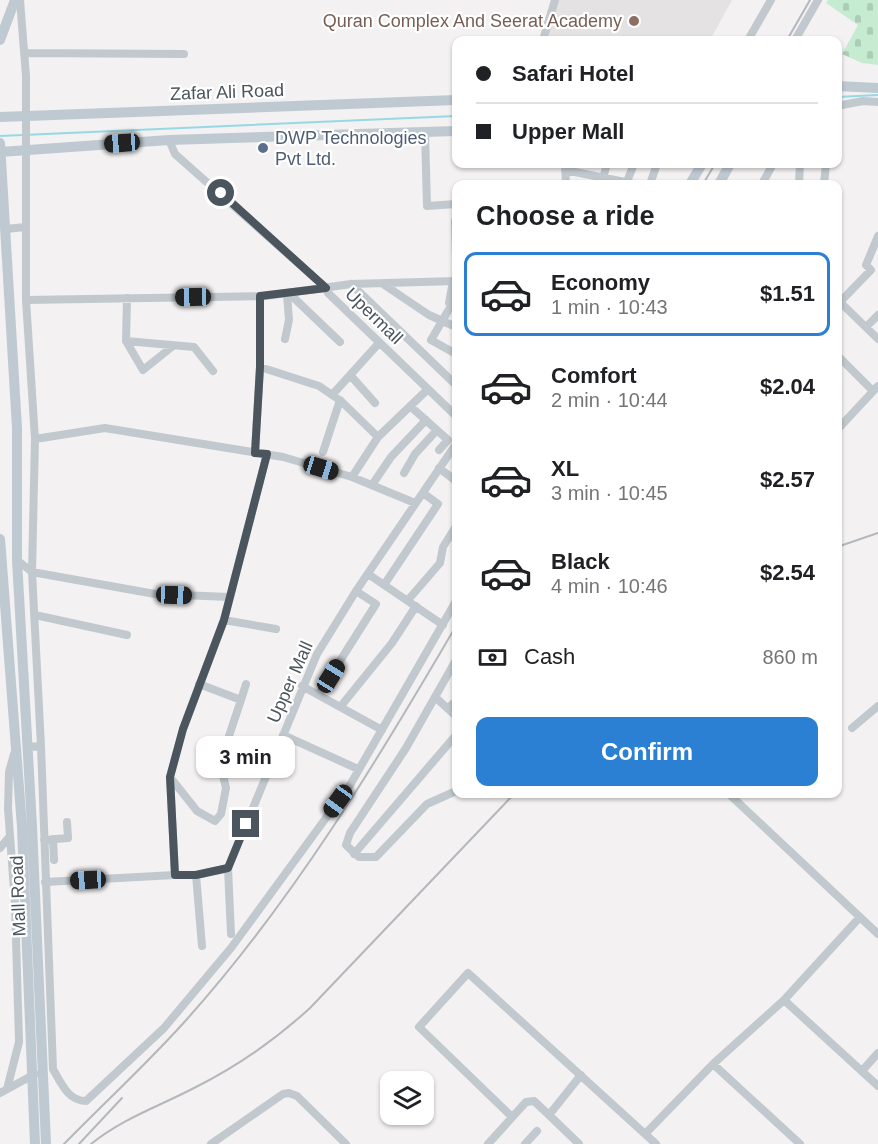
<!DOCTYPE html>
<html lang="en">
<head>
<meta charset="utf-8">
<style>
  :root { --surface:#fff; --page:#f2f2f2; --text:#202124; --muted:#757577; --line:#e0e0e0; --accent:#2b80d4 }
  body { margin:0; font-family:Arial,sans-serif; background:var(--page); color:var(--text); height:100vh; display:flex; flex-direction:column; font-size:22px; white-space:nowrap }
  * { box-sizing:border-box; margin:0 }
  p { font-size:20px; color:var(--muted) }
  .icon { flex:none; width:33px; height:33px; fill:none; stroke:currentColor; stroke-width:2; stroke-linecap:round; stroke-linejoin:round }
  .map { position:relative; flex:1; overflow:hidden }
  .drawer { position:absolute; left:452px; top:180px; width:390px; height:618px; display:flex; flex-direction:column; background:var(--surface); border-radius:12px; box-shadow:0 2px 4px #0004 }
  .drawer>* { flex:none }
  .guide { position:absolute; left:452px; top:36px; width:390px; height:132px; border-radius:12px; box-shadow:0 2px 4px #0004; display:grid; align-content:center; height:132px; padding:0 24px; background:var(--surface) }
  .fabs { position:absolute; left:380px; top:1071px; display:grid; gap:12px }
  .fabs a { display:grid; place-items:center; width:54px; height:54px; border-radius:12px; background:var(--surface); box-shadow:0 2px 4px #0004; font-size:30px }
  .end { position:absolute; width:27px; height:27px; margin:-14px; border:8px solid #4b555d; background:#fff; box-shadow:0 0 0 3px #fff }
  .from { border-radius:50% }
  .bubble { position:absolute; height:42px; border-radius:12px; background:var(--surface); box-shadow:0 2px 4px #0004; font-size:20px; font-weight:700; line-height:42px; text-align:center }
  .car { position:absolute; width:18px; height:36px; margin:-18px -9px; border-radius:8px; box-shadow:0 0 4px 2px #0007; background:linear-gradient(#222 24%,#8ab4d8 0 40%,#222 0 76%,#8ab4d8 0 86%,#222 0) }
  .guide b { display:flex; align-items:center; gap:21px; height:57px; font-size:22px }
  .guide b+b { border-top:2px solid var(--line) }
  .guide i { width:15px; height:15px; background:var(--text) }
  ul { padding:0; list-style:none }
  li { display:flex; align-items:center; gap:18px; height:84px; margin:0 12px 9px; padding:0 12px; border:3px solid transparent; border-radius:12px }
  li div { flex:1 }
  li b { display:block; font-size:22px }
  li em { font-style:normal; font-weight:700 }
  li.selected { border-color:var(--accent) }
  li>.icon { width:54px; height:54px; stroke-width:1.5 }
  h2 { padding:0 24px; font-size:27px; line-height:72px }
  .pay { display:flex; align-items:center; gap:15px; height:66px; padding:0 24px; font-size:22px }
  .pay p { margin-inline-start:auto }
  .cta { display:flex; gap:12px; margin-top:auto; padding:12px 24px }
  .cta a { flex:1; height:69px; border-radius:12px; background:var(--accent); color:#fff; font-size:24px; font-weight:700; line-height:69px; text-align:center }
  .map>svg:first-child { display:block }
</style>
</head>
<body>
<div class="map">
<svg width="878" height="1144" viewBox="0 0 878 1144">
  <defs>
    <pattern id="cemetery-stones" width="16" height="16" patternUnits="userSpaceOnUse" patternTransform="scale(1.5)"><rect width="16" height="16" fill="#c5ecd1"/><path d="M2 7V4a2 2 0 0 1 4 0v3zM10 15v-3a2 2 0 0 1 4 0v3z" fill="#abccb6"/></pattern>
  </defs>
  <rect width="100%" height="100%" fill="#f3f1f1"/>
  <path fill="#e4e2e3" d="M555,0H732L710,40L543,39Z"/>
  <path fill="url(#cemetery-stones)" d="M828,0H878V65L862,63L842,54L858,25L826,3Z"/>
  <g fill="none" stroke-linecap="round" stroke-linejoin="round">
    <path stroke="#96d9e5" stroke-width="2" d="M837,97L878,95
      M0,136L456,116"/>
    <path stroke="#c1c9ce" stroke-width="8" d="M20,0L26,76V300L35,439L32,572L41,746
      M543,40L555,0
      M748,40L771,0
      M795,40L818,0
      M25,53L184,54
      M837,106L863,101L878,102
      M425,132L427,206L456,204
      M169,140L175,154L326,288L328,293L456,416
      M565,164L566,184
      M565,170L635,184
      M603,178L607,164
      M626,184L634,164
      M650,184L657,164
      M762,184L773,164
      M799,184L800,164
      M824,184L826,164
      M455,221L456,260
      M6,229L25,227
      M878,236L866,265L871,270L840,302L878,339
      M453,281L449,303L455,305
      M351,284L456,385
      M383,284L429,315L456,327
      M293,293L294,298L340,342
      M127,298L126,341L143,370L173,346
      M26,300L266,296L351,284L456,281
      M452,304L431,340L456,354
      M866,327L878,315
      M285,339L289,320L287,294
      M126,341L194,347L213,371
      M837,355L873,391
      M260,367L319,386L341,401L378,437
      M351,376L375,403
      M332,395L379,343
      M410,406L448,440L439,450
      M837,430L878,386
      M35,439L105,428L283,457L352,477L415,503
      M323,452L340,400
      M255,453L260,367V296
      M267,454L224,620L183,729L170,777L175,875H196L228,868L317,654L356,591L456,444
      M439,468L456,481
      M404,473L415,454L437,430
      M352,477L378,437L428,389
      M372,485L391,457L426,420
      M17,560L32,572L155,594L230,597
      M368,574L443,625
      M384,585L438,504L423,493
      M408,600L440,563L443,547L456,526
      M35,615L127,635
      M224,620L276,629
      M456,660L406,748L350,833L346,845L359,857H376L427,804L456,791
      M302,686L382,730
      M319,694L376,604L356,591
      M435,697L456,716
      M241,700L246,684
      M341,706L392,643L416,606
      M448,708L456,701
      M852,728L878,706
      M283,735L358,769
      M27,747L41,746L53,1069C61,1083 68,1101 86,1101L164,1028L231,948L350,785L456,601
      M170,777L197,811L215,821L221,814L226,788L220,763L241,700L199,684
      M729,794L878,934
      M53,839L54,860
      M44,840L68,838L67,822
      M0,848L10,836
      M354,854L456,735
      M228,868L231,934
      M196,875L202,946
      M45,882L175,875
      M784,1000L878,1086
      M713,1064L800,1144
      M862,1071L878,1053
      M7,1089L19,1042L15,904L8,808L9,772L14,754
      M0,1093L35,1074
      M549,1115L579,1144
      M512,1117L419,1027L468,973L656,1144
      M645,1134L713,1064L784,1000L860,917
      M211,1144L283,1094L289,1093L297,1096L346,1144
      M488,1144L526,1102L534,1101L549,1115L581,1075
      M525,1144L537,1131"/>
    <path stroke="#bfc9d1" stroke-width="10" d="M0,40L15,0
      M837,86L878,88
      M0,117L456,100
      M0,143L17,428V560L32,826
      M0,152L169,140L456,131
      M690,184L702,164
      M719,184L730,164
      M0,539L22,827"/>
    <path stroke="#b4b7bb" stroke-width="2" d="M787,40L810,0
      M703,184L715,164
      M837,547L878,533
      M64,1144C105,1102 149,1062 188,1018C294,899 376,763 456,626
      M79,1144L122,1098
      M91,1144C123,1118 160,1106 196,1087C238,1066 275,1040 310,1008L514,794"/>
    <path stroke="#bfc9d1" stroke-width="10" d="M32,826L46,1144
      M22,827L35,1144"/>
  </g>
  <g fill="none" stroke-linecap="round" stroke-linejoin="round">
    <path stroke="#4b555d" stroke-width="8" d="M221,193L326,288L260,296V367L255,453L267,454L224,620L183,729L170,777L175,875H196L228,868L246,824"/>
  </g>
  <circle fill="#8d6e63" stroke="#fff" stroke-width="2" cx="634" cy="21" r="6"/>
  <circle fill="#5c6f8a" stroke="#fff" stroke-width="2" cx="263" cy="148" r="6"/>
  <g text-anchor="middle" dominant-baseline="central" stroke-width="4.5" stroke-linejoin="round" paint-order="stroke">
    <g font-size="18" fill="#785e54" stroke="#fff" text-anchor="end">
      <text x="622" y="21">Quran Complex And Seerat Academy</text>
    </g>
    <g font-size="18" fill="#4b555d" stroke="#fff">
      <text transform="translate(227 92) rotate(-2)">Zafar Ali Road</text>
      <text transform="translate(374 316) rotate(44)">Upermall</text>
      <text transform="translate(290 682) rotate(-66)">Upper Mall</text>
      <text transform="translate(18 896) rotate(-92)">Mall Road</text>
    </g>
    <g font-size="18" fill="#4e5e75" stroke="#fff" text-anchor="start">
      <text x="275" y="138">DWP Technologies<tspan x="275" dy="21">Pvt Ltd.</tspan></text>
    </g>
  </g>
</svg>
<div class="fabs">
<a><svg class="icon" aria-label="layers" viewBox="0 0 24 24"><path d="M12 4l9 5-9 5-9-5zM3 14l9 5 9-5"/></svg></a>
</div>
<i class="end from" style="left:221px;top:193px"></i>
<i class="end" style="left:246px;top:824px"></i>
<div class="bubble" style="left:196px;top:736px;width:99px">3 min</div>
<i class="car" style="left:122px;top:143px;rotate:266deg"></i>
<i class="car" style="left:193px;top:297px;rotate:269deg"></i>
<i class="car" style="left:321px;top:468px;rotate:107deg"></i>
<i class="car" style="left:174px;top:595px;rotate:92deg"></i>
<i class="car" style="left:331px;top:676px;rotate:32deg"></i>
<i class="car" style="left:338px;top:801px;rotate:216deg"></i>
<i class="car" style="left:88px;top:880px;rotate:267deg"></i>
<div class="guide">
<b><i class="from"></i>Safari Hotel</b>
<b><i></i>Upper Mall</b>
</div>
<section class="drawer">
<h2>Choose a ride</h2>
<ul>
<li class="selected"><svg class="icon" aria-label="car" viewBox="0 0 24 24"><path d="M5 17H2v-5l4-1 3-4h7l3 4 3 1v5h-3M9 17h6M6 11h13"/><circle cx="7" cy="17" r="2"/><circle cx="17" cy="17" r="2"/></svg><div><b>Economy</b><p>1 min · 10:43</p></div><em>$1.51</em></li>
<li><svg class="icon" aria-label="car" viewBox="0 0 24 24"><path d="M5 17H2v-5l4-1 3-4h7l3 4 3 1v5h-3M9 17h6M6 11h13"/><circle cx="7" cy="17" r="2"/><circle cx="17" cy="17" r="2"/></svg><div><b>Comfort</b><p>2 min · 10:44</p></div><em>$2.04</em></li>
<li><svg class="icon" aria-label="car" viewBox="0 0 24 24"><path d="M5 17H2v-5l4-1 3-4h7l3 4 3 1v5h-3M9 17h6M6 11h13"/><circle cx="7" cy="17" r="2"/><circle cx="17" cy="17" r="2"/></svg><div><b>XL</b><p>3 min · 10:45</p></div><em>$2.57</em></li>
<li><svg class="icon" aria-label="car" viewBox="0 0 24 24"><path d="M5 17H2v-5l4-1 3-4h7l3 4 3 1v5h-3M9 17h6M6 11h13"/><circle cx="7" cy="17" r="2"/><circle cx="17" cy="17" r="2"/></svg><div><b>Black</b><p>4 min · 10:46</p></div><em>$2.54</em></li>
</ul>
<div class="pay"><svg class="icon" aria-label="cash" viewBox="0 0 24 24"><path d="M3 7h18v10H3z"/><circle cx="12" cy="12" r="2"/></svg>Cash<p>860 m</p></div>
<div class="cta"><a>Confirm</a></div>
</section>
</div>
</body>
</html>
